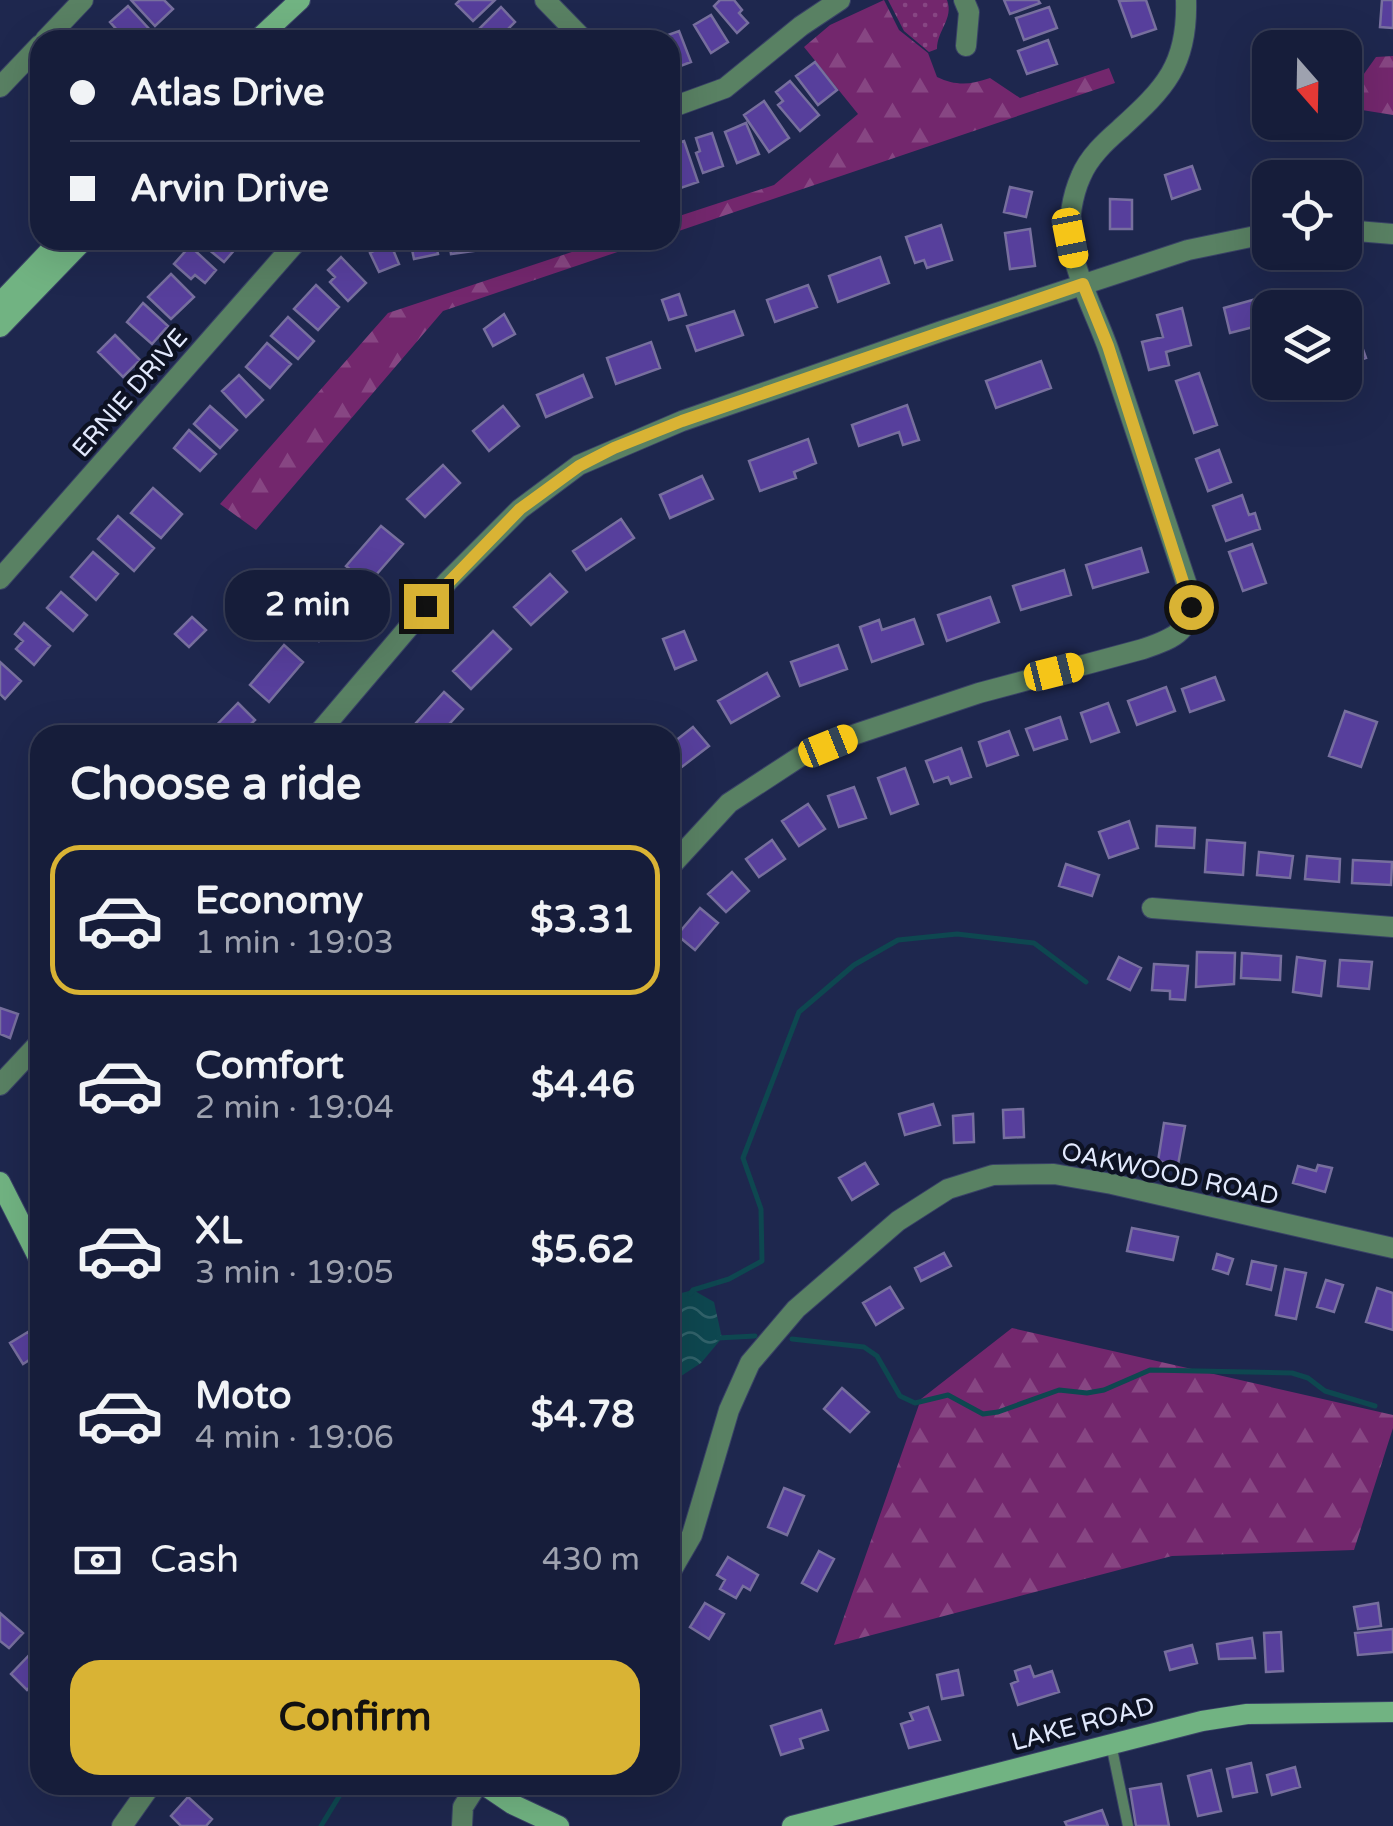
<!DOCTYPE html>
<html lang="en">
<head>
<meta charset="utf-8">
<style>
  :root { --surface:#161d3a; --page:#1f2642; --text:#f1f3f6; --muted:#9ea2af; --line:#353b54; --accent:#d9b334 }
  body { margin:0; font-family:"Varela Round",sans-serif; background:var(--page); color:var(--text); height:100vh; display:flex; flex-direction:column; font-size:38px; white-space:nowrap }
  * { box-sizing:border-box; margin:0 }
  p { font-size:32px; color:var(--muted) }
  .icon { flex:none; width:55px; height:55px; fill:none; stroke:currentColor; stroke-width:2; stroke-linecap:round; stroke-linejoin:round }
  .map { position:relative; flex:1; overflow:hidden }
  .drawer { position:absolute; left:30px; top:725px; width:650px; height:1070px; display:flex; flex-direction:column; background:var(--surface); border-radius:30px; box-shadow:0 10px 40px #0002,0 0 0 2px var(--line) }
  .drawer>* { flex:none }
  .hud { position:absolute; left:30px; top:30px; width:650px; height:220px; border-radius:30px; box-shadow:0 10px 40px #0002,0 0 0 2px var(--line); display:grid; align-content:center; height:220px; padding:0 40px; background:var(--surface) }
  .needle { width:65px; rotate:160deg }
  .fabs { position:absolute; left:1252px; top:30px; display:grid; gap:20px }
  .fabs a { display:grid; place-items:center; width:110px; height:110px; border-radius:20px; background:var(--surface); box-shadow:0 10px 40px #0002,0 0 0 2px var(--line); font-size:50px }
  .end { position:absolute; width:45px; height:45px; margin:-22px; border:12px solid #d9b334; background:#111; box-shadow:0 0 0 5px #111 }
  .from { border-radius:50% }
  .bubble { position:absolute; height:70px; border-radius:30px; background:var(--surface); box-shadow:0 10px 40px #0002,0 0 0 2px var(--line); font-size:32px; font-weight:700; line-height:70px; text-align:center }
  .car { position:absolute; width:30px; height:60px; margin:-30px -15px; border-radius:12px; box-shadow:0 0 8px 2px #0007; background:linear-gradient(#f5c518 24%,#345 0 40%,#f5c518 0 76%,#345 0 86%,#f5c518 0) }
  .hud b { display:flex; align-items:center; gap:35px; height:95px; font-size:38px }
  .hud b+b { border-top:2px solid var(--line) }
  .hud i { width:25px; height:25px; background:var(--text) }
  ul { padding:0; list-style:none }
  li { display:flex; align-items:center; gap:30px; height:150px; margin:0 20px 15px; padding:0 20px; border:5px solid transparent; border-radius:30px }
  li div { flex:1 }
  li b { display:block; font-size:38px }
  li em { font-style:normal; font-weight:700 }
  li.current { border-color:var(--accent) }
  li>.icon { width:90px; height:90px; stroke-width:1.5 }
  h2 { padding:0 40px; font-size:45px; line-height:120px }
  .pay { display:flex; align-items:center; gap:25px; height:110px; padding:0 40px; font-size:38px }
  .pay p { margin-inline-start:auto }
  .primary-button { display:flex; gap:20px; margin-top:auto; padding:20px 40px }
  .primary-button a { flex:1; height:115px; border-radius:30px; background:var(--accent); color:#111; font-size:40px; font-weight:700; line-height:115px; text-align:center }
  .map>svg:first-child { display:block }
</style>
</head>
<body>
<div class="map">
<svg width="1393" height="1826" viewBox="0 0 1393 1826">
  <defs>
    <pattern id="grass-dots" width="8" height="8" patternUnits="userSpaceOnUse" patternTransform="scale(2.5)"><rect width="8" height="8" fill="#73276d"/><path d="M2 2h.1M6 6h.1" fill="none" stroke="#874683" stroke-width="1.8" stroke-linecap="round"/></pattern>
    <pattern id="forest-firs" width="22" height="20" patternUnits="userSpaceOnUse" patternTransform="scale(2.5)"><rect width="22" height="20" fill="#73276d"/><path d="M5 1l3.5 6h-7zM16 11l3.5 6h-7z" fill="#874683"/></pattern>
    <pattern id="water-waves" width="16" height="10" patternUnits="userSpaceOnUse" patternTransform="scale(2.5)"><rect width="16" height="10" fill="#0e4750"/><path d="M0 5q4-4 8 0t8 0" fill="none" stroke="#31626a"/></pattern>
  </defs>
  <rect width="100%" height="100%" fill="#1e274e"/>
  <path fill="url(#grass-dots)" d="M888,0H947C954,19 937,30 937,49L929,52L904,31Z"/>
  <path fill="url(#forest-firs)" d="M884,0L899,30L928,53L937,77C956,86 970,85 990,78L1020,98L1109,68L1115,83L670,234V219L774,185L858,114L804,47L830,25Z
    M1393,56V115L1362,110L1356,85L1376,57Z
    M608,240H653L443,311L256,530L220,504L388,313Z
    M1012,1328L1393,1415V1428L1354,1550L1172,1556L834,1645L921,1399Z"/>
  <path fill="url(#water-waves)" d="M693,1290L714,1302L722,1338L701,1363L672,1382L670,1391V1296Z"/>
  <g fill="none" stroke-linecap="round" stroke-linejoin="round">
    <path stroke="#0e4750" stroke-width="5" d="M690,1294L693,1290L729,1279L762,1261L761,1209L743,1158L799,1012L854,965L898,940L957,934L1034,943L1086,982
      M718,1338L755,1336
      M792,1339L864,1347L877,1356L900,1396L915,1403L948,1395L983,1414L998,1412L1059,1390L1087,1393L1104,1390L1150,1370L1292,1373L1308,1378L1325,1391L1375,1406
      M321,1826L346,1785"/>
  </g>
  <path fill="#573f9c" stroke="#776f9e" stroke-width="2.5" d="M131,0H164L173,9L155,26Z
    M460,0H495L473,21L456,4Z
    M720,0H734L742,10L739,13L748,23L737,33L714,6Z
    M1004,0H1038L1040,3L1010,14Z
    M1146,0L1156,29L1132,37L1119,1Z
    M1382,0H1393V28L1380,27Z
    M128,6L151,31L141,40H126L110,22Z
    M501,7L515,22L497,40H487L477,31Z
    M1049,7L1057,28L1024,40L1016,18Z
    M711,15L728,42L711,53L694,25Z
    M679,31L691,62L670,70V40L657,39Z
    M1048,40L1057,64L1027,74L1018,51Z
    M815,62L837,90L818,105L796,76Z
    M790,81L819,115L800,131L778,105L783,101L776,92Z
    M764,101L789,138L769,152L744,115Z
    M1274,122H1315L1313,137L1273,131Z
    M746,123L759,154L737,163L725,132Z
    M712,133L723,166L703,173L696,153L700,151L696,138Z
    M684,141L698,182L675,190L670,177V145Z
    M1192,166L1200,189L1172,199L1165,175Z
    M1010,187L1032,192L1026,217L1004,212Z
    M1110,199L1132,200V229H1110Z
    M941,225L952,260L927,268L924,260L915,263L906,237Z
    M1030,229L1035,266L1010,269L1005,233Z
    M197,240H243L224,262Z
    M370,240H389L399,264L379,272L370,253L374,251Z
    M410,240H435L438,254L414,259Z
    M449,240H473L474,251L451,254Z
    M190,246L216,270L205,283L195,275L191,279L174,264Z
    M341,257L366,283L348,301L330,282L335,277L328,270Z
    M880,257L889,283L838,302L829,276Z
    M171,274L194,297L171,319L148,297Z
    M316,285L339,307L318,330L294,309Z
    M808,285L817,307L775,322L767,300Z
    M679,294L686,315L669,320L662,300Z
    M1263,297L1269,323L1230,333L1224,308Z
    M143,303L168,326L152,344L127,322Z
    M1348,307L1366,358L1345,365V308Z
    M1182,308L1191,345L1166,352L1169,365L1149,370L1142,342L1163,337L1157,315Z
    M734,311L743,335L696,351L687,326Z
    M504,314L515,334L493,346L484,329Z
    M288,317L314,341L298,359L271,336Z
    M115,335L140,360L123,377L98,352Z
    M651,342L660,368L616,384L607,358Z
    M267,343L291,364L270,388L246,367Z
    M1041,361L1051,388L996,408L986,381Z
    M1199,373L1217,425L1194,433L1176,381Z
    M239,375L263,400L246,417L222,391Z
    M583,375L592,397L546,417L537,395Z
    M907,405L919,440L903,445L899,432L859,446L852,425Z
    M210,406L237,430L220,448L194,424Z
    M503,406L519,426L489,451L473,431Z
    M189,430L216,454L200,471L174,448Z
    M808,439L816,463L794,472L796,478L760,491L749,461Z
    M1219,450L1231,482L1208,491L1196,459Z
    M443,465L460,483L425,517L407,499Z
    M702,476L713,499L670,518L660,495Z
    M153,488L182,514L161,538L131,513Z
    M1242,495L1249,515L1255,513L1260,529L1226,541L1213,506Z
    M118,516L154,548L134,571L98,539Z
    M621,519L634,538L586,570L573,551Z
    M381,526L403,544L368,584L346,566Z
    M1252,544L1266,583L1243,591L1229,552Z
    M1141,548L1148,572L1093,588L1086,565Z
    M93,552L118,574L96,600L71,577Z
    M1064,570L1071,595L1021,610L1013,586Z
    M550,574L567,592L531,625L514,607Z
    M337,588L355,607L319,641L302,622Z
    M61,592L87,615L73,631L47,608Z
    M990,597L999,622L947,641L938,615Z
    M192,617L206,630L189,647L175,634Z
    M914,619L923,644L872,662L860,627L879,620L882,630Z
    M24,623L50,646L34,665L16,649L23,641L15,634Z
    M493,631L511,649L471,689L453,671Z
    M684,631L696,660L675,669L663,639Z
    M284,645L303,662L269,702L250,685Z
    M838,645L847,669L800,686L791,662Z
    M0,662L21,681L5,699L0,694Z
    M767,673L779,696L731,723L718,701Z
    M1215,677L1224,700L1190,712L1182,689Z
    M1166,687L1175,711L1137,725L1128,701Z
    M444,692L463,709L439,735H409L407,733Z
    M238,703L255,720L240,735H207Z
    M1108,703L1119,732L1091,742L1081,713Z
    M1345,711L1377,722L1361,767L1329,756Z
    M1060,717L1067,739L1034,750L1026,729Z
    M693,727L709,746L670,776V745Z
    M1009,731L1018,755L987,766L979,742Z
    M961,748L971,777L951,784L948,777L934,782L926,761Z
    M905,768L918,804L891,814L878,778Z
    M854,787L866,818L839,827L828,796Z
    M808,804L825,829L799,846L782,821Z
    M1129,821L1138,848L1109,858L1099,832Z
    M1157,826L1195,828L1194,848L1156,846Z
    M772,840L785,859L759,877L746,859Z
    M1207,840L1245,843L1243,875L1205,872Z
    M1259,852L1293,856L1290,878L1257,875Z
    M1307,856L1340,859L1339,882L1305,879Z
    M1353,860L1392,862L1391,885L1352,883Z
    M1066,864L1099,875L1092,896L1059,886Z
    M732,872L749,891L726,912L708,894Z
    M700,908L718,923L695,950L677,935Z
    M1197,952L1235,953L1234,984L1196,987Z
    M1242,953L1281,956L1280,980L1241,978Z
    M1119,957L1141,968L1130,990L1108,979Z
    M1297,957L1325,961L1321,996L1293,992Z
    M1340,960L1372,962L1369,989L1338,986Z
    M1154,964L1188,966L1185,1000L1170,999V991L1152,990Z
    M0,1008L18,1014L10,1038L0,1034Z
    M933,1104L940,1125L905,1135L899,1114Z
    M1023,1109L1024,1137L1004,1138L1003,1110Z
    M973,1114L974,1142L954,1143L953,1116Z
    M1164,1123L1185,1126L1178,1165L1158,1161Z
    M865,1163L878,1184L852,1200L839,1178Z
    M1318,1165L1332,1168L1325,1192L1293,1183L1298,1166L1316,1171Z
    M1132,1228L1178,1237L1173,1260L1127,1251Z
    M944,1253L951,1266L921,1281L915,1268Z
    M1217,1254L1233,1259L1228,1274L1213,1269Z
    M1252,1261L1276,1266L1271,1290L1247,1284Z
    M1285,1269L1306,1273L1296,1319L1276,1315Z
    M1326,1280L1343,1285L1334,1312L1317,1307Z
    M890,1287L903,1308L876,1325L863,1303Z
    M1377,1288L1393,1293V1330L1366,1322Z
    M28,1332L40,1353L23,1364L10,1343Z
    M842,1388L869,1412L850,1432L824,1409Z
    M784,1488L804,1496L787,1535L768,1527Z
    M819,1551L834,1559L817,1591L802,1583Z
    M728,1557L758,1575L750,1590L743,1586L736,1598L720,1589L725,1580L717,1575Z
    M705,1603L724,1614L709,1639L690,1627Z
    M1378,1603L1381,1626L1358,1629L1354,1607Z
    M0,1613L23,1633L9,1648L0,1641Z
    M1393,1629V1652L1358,1655L1355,1633Z
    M1281,1632L1283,1671L1266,1672L1264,1633Z
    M1252,1638L1255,1658L1219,1659L1217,1644Z
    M1192,1645L1197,1663L1170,1670L1165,1652Z
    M36,1648L40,1652V1677L27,1690L11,1674Z
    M1030,1666L1034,1677L1052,1671L1059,1692L1018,1705L1011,1684L1018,1681L1015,1671Z
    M958,1670L963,1695L942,1699L937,1675Z
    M928,1707L940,1740L909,1748L901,1724L913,1720L910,1713Z
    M821,1710L828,1730L800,1739L803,1748L781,1755L771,1726Z
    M1251,1763L1257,1792L1233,1797L1227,1769Z
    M1295,1767L1300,1787L1272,1795L1267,1775Z
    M1211,1770L1221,1811L1198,1816L1188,1776Z
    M1161,1784L1169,1826H1136L1130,1789Z
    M188,1797L212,1819L206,1826H181L171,1816Z
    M1102,1810L1108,1826H1067L1065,1822Z"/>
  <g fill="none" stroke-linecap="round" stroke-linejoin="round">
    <g stroke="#394266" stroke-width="12">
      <path id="lane" d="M1111,1744L1128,1826"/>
    </g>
    <g stroke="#394266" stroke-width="22">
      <path id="street" d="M545,0L584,40
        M964,0L969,12L966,46
        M45,40L83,0
        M0,87L40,45
        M670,108L725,88L801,26L840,0
        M1345,230L1393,234
        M0,579L298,240
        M317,735L448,581L520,509L579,465L682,421L942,331L1188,250L1270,233
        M670,867L729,803L801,756L856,734L979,693L1143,649C1176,638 1195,630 1189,591C1162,511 1136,431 1109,351C1097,316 1077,281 1071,243C1068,221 1072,196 1081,176C1089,157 1105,142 1120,129C1165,88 1188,65 1186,0
        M1152,908L1393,927
        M0,1085L40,1042
        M670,1573L692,1535L729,1410L750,1363L796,1309L898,1221L948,1189L993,1175L1054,1174L1112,1184L1393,1248
        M122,1826L151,1785
        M462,1826L463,1807L477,1785"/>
    </g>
    <g stroke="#394266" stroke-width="22">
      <path id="secondary" d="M257,40L300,0
        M0,303L60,240
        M0,327L84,240
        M0,1182L40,1261
        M484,1785L512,1804L559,1826
        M792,1826L1202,1721L1247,1714L1393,1712"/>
    </g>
    <use href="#lane" stroke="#598163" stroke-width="10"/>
    <use href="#street" stroke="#598163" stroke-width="20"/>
    <use href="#secondary" stroke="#71b382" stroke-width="20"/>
  </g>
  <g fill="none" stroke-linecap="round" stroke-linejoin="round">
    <path stroke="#d9b334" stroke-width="12" d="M426,606L520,509L579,466L614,448L682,421L1083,284L1108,346L1191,607"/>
  </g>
  <g text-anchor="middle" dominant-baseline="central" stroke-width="9" stroke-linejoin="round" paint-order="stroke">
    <g font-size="25" fill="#e2e9fd" stroke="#0d1223">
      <text transform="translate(130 393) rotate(-49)">ERNIE DRIVE</text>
      <text transform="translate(1170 1174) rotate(12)">OAKWOOD ROAD</text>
      <text transform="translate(1083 1724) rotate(-15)">LAKE ROAD</text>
    </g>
  </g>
</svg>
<div class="fabs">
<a><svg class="needle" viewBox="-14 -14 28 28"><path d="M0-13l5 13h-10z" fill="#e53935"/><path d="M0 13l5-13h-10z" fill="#9ea2af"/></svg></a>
<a><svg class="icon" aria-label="locate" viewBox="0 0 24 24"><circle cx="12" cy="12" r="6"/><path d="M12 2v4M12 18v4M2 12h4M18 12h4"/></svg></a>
<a><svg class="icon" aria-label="layers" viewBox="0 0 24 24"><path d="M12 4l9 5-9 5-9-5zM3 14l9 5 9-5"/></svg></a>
</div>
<i class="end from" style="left:1191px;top:607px"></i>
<i class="end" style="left:426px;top:606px"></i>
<div class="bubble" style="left:225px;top:570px;width:165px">2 min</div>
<i class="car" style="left:1070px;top:238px;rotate:169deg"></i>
<i class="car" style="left:1054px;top:672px;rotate:76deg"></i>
<i class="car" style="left:828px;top:746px;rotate:68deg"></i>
<div class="hud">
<b><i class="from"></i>Atlas Drive</b>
<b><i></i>Arvin Drive</b>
</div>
<section class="drawer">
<h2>Choose a ride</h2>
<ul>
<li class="current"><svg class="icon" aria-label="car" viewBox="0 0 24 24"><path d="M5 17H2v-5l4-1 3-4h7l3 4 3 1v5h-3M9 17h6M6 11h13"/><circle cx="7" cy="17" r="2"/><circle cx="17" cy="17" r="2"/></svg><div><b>Economy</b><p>1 min · 19:03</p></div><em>$3.31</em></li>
<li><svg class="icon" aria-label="car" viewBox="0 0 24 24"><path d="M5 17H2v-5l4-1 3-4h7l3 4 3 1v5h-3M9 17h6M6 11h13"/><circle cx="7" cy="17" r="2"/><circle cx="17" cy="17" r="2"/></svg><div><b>Comfort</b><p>2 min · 19:04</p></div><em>$4.46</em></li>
<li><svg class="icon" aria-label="car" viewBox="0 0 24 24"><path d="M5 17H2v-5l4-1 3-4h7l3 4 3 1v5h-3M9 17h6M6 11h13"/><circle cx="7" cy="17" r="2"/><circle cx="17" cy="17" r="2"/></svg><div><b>XL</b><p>3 min · 19:05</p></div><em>$5.62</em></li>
<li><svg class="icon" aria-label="car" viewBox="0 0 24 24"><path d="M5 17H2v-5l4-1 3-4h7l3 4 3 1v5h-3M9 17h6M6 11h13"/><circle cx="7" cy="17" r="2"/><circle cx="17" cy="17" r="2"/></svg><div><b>Moto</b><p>4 min · 19:06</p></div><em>$4.78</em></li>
</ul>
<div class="pay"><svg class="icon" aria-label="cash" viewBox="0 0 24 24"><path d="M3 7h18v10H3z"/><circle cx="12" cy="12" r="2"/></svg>Cash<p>430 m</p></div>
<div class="primary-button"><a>Confirm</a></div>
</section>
</div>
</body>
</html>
